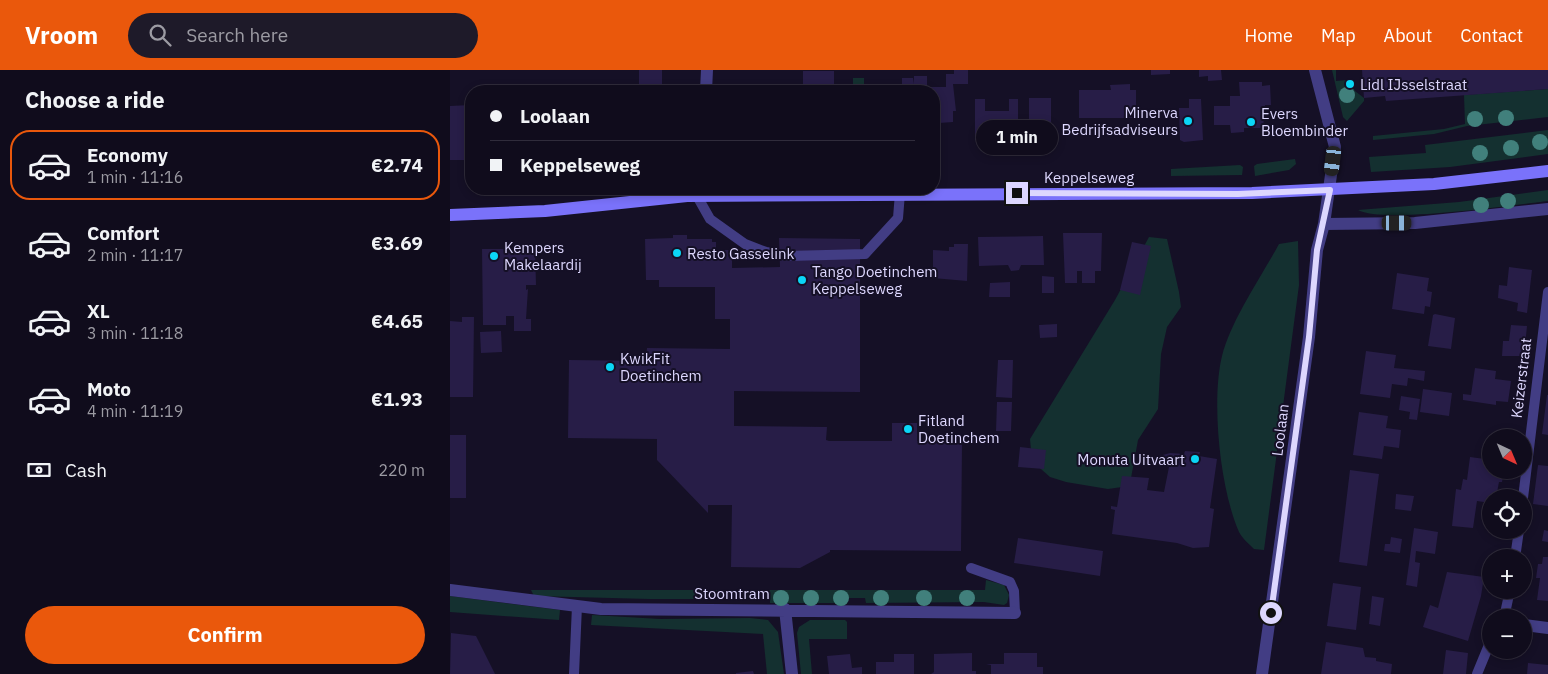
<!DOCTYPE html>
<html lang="en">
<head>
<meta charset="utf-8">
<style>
  :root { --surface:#100c1c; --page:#1e1a29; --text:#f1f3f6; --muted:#9c9ba3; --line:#302c3b; --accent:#ea580c }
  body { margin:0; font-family:"IBM Plex Sans",sans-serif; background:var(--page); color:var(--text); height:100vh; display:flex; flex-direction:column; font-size:19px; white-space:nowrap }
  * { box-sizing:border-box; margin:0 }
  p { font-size:16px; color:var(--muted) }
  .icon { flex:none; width:28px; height:28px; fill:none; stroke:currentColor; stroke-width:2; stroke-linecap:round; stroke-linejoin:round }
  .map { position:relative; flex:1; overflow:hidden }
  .side { display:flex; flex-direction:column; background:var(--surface); width:450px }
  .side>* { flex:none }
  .hud { position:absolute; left:15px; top:15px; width:475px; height:110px; border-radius:20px; box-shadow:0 2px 8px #0003,0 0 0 1px var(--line); display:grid; align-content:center; height:110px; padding:0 25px; background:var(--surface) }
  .needle { width:32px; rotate:136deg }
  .controls { position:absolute; left:1032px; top:359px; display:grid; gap:10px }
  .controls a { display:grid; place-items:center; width:50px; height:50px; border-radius:50%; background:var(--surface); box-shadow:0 2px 8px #0003,0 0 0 1px var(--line); font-size:25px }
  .end { position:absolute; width:22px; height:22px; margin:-11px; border:6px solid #ddd7fe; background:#111; box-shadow:0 0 0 2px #111 }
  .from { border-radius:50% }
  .bubble { position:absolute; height:35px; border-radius:18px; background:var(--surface); box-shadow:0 2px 8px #0003,0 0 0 1px var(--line); font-size:16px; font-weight:800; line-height:35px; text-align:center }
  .car { position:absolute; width:15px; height:30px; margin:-15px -8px; border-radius:6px; box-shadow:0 0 4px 1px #0007; background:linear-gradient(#222 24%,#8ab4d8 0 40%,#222 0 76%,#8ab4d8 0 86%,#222 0) }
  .hud b { display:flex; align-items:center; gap:18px; height:48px; font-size:19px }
  .hud b+b { border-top:1px solid var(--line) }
  .hud i { width:12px; height:12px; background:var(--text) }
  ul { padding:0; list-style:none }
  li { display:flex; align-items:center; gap:15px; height:70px; margin:0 10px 8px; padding:0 15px; border:2px solid transparent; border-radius:20px }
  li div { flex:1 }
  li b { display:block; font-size:19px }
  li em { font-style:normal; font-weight:800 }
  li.selected { border-color:var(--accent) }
  li>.icon { width:45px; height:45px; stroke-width:1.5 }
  h2 { padding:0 25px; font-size:22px; line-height:60px }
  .pay { display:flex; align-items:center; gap:12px; height:55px; padding:0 25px; font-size:19px }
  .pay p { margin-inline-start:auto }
  .button { display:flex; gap:10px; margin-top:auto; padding:10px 25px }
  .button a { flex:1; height:58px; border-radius:30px; background:var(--accent); color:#fff; font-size:20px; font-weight:800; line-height:58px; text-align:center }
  header { display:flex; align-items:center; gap:30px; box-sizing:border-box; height:70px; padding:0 25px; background:var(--accent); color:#fff }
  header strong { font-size:24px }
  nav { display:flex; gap:28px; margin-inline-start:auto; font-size:18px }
  .search { width:350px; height:45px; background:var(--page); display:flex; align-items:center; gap:12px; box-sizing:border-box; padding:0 18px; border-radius:28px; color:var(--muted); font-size:19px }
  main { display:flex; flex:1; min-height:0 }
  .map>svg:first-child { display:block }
</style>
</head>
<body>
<header>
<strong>Vroom</strong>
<div class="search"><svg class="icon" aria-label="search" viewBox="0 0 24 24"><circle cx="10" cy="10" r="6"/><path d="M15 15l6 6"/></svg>Search here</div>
<nav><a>Home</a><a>Map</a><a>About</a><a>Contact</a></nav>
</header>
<main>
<section class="side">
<h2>Choose a ride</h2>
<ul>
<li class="selected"><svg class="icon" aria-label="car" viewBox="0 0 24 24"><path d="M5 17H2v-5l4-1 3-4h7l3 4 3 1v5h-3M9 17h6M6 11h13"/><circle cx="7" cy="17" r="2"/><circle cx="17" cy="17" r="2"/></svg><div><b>Economy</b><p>1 min · 11:16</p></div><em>€2.74</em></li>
<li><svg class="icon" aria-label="car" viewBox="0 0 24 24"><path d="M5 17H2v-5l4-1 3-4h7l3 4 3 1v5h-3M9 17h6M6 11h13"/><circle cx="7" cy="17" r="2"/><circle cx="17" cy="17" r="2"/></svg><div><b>Comfort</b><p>2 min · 11:17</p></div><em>€3.69</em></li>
<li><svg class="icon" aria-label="car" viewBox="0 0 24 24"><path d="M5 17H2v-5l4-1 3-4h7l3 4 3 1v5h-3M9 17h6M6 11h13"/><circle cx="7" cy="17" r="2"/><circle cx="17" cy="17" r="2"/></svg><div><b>XL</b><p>3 min · 11:18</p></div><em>€4.65</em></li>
<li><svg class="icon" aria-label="car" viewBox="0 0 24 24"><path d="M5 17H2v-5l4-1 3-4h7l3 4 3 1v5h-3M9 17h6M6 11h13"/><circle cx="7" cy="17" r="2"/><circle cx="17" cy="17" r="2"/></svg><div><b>Moto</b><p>4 min · 11:19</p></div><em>€1.93</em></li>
</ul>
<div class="pay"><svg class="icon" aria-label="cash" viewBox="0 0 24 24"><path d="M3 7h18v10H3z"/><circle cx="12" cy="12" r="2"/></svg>Cash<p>220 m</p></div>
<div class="button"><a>Confirm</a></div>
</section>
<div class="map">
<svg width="1098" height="604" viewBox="0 0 1098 604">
  <rect width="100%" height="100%" fill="#151026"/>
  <path fill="#143030" d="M882,0H886V11L898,10L905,21L914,28V31L897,51L893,47Z
    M403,8H414V21H403Z
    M1098,19V47L1017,56L984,64L923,70V66L994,59L1015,54L1014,25Z
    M1098,60V84L1000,97L921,102L919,87L976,83L975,75Z
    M845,89L846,94L839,100L805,106L804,96L807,94Z
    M790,95L793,97L792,105L721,106V99Z
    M1098,120V131C1065,135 933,154 908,140L1009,132Z
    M699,167L717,169L729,222L731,237L717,257L711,284L708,339L688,370L681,408L672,417L658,419L616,412L600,407L582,391L580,369L665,230Z
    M848,171L849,215L814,480L804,479C799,474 792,468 789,462C770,419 761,331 772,286C781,250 811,207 829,174Z
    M536,510L554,515L559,525L557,533L554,535L534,532L416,533L415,528H397V533H320V529H200L84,526L81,520H535Z
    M0,526L110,540L109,550L0,542Z
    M142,545L210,549L300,548L318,550L328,562L334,604H317L313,564L141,555Z
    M360,550H395L397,552V569H359L362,604H351L347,563L349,557Z"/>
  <path fill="#271d47" d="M189,0H212V21H177V19H189Z
    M504,0H518V14H503L506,41H503V52L489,53V58H484V21H446V14H452V8H463L464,14V6H477V17H496V4H504Z
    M701,0H720V4L701,5Z
    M749,0H771L772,10L758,11V6L749,7Z
    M912,0H1098V19L936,31L935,26L914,28Z
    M353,1H384V21H331V19H353Z
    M789,12H812V16L820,15L821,35H815L813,58H794V62L781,63L780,55H764V36H780V26H790Z
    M680,14V20H686V48H629V20H661L660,15Z
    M579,28H601V70L582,73V70H579Z
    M525,29H535V41H559V29H568V70H558V73L535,74L534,70H525Z
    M739,29H751L753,70L734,72L730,70L729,38H739Z
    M21,35V90H0V36Z
    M613,163H652L651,201H645V213H632V201H627V213H615Z
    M223,165H237V169H262V172H266V180H282V198L330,197L329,168L410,169V322L284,321V356L377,357L376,370L379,371H442V353H467V371L512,372L511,481L380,480V482L350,498L281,497L282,435H258V443L207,390V369L118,368L119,290L196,291L197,278L280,279V249H265V217H209V210H196L195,169L223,168Z
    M593,166L594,195H571L569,200L561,201L558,195L529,196L528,167Z
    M682,172L701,176L690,225L670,220Z
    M504,174H518L517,211L483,208V180L499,181V177H504Z
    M32,179H85L86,215H76V220L78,219L76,249H81V261H64V246H56V255H33Z
    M1059,197L1082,200L1077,243L1067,241L1068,233L1048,228L1049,215L1057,216Z
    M947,203L979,208L977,221L982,222L980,237L975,236L974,244L942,239Z
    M592,206L604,207V223H592Z
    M560,212V227H539L540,213Z
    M985,244L1005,248L1001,279L978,276L983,245Z
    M12,247H24L23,327H0V251L12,252Z
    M607,254V267L590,268L589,255Z
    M1061,255L1077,256L1074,286H1052L1053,271H1059Z
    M51,261L52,282L31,283L30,262Z
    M916,281L946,285L944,298L975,301L974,311L958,308L957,316L942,314L940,328L910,324Z
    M548,290H563L562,328L546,327Z
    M1025,298L1046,301L1045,309L1061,311L1058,332L1046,331V335L1013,330V324L1021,325Z
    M973,319L1002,323L999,346L970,342Z
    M1097,325H1098V365L1092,364Z
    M951,326L970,329L967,350L959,349L960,342L949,340Z
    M547,332H562L561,361H546Z
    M909,342L938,346L936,358L951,360L949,378L934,376L932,389L903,385Z
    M0,365H16V428H0Z
    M1037,371L1041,372V400H1054L1052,412H1049L1046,428H1041V433L1027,431L1023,458L1002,456L1006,419L1011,420L1013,409L1017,410L1020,387L1035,389Z
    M570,377L596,380L594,399L568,397Z
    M735,381L750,382L749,386L767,389L760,438L764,439L759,477L743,478L727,473L662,464L665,440L661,439V436L667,437L672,406L699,408L697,420L714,422L719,397L710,395L709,386L720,383L734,384Z
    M1088,395L1098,396V436L1083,434Z
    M900,400L929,404L917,496L889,492Z
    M946,424L964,426L961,441L945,439Z
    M964,458L988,462L985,484L966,481L965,492L970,493L967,517L956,515Z
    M1094,460L1098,461V472L1092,471Z
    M941,467L952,469L950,483L934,481L935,474H940Z
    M568,468L653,481L650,506L564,493Z
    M1093,487H1098V531L1087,530L1090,508H1086L1088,494H1092Z
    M997,502L1034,507L1031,526L1018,571L973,557L980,535L988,538Z
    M883,513L911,517L906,560L877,556Z
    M922,526L934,528L930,556L919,554Z
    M1,563L26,566L45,604H0Z
    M876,572L913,578L915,587L926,588V591L942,594L941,604H871Z
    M996,580L1018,583L1016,604H993Z
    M522,583V601H526V604H481L484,602V584Z
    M554,583H587V597H593V604H541V595L536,594H554Z
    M400,584L402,598L412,597V604H379L377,586Z
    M444,584H464V604H426V592H444Z
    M1078,593L1098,595V604H1077Z
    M303,601L304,604H286V603Z"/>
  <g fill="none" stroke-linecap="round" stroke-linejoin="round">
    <path stroke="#423d84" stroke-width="10" d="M247,126L260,149L295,174L316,182L338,186L415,184L448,148L450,123
      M1073,428L1098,222
      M1065,488L1069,460
      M521,498L560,512L564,521L565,543
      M1054,548L1060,520
      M124,604L127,536
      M1027,604L1041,570"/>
    <path stroke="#423d84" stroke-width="12" d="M256,21L257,0
      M874,154L965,153L1098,139
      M0,520L151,539L565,543
      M335,539L342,604
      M1074,555L1098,558
      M812,604L859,267L867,180L874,154L885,77L865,0"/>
    <path stroke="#7a72fa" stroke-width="12" d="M0,145L95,141L237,126L802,123L984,114L1098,101"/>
  </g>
  <g fill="#41807c">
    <circle cx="897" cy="25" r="8"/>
    <circle cx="1056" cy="48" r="8"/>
    <circle cx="1025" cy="49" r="8"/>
    <circle cx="1090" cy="72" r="8"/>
    <circle cx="1061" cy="78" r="8"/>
    <circle cx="1030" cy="83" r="8"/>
    <circle cx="1058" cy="131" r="8"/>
    <circle cx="1031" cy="135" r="8"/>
    <circle cx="331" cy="528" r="8"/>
    <circle cx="361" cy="528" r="8"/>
    <circle cx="391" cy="528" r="8"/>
    <circle cx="431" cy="528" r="8"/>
    <circle cx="474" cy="528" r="8"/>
    <circle cx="517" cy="528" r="8"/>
  </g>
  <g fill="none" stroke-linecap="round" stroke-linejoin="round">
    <path stroke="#ddd7fe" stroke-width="6" d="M567,123L788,124L880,120L867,180L859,267L821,543"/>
  </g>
  <g fill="#0bd6f6" stroke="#151026" stroke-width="2">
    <circle cx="900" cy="14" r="5"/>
    <circle cx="738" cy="51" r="5"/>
    <circle cx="801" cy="52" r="5"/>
    <circle cx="227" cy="183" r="5"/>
    <circle cx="44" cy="186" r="5"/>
    <circle cx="352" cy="210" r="5"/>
    <circle cx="160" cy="297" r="5"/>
    <circle cx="458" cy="359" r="5"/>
    <circle cx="745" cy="389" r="5"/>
  </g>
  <g text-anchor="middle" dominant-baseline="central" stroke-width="4" stroke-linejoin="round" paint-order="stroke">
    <g font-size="15" fill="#ddd7fe" stroke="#151026" text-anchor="start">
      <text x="910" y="14">Lidl IJsselstraat</text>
      <text x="728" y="42" text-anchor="end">Minerva<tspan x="728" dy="17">Bedrijfsadviseurs</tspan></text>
      <text x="811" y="43">Evers<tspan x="811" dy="17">Bloembinder</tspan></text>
      <text x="54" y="177">Kempers<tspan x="54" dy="17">Makelaardij</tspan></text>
      <text x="237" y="183">Resto Gasselink</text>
      <text x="362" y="201">Tango Doetinchem<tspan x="362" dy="17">Keppelseweg</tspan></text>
      <text x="170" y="288">KwikFit<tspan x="170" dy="17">Doetinchem</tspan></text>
      <text x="468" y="350">Fitland<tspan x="468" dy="17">Doetinchem</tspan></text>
      <text x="735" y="389" text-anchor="end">Monuta Uitvaart</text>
    </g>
    <g font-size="15" fill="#ddd7fe" stroke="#151026">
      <text x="639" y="107">Keppelseweg</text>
      <text transform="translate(1071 308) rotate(-83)">Keizerstraat</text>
      <text transform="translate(830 360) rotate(-83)">Loolaan</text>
      <text x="282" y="523">Stoomtram</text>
    </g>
  </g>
</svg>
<div class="controls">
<a><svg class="needle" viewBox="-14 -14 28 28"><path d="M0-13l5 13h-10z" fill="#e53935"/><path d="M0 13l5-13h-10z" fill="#9c9ba3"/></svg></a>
<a><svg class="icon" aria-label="locate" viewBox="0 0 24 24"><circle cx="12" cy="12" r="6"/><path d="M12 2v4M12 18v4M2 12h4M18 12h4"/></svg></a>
<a>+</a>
<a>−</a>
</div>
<i class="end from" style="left:821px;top:543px"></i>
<i class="end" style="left:567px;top:123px"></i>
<div class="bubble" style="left:526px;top:50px;width:82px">1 min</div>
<i class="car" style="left:883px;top:91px;rotate:187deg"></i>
<i class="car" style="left:947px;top:153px;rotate:90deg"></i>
<div class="hud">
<b><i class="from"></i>Loolaan</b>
<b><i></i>Keppelseweg</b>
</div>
</div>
</main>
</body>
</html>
